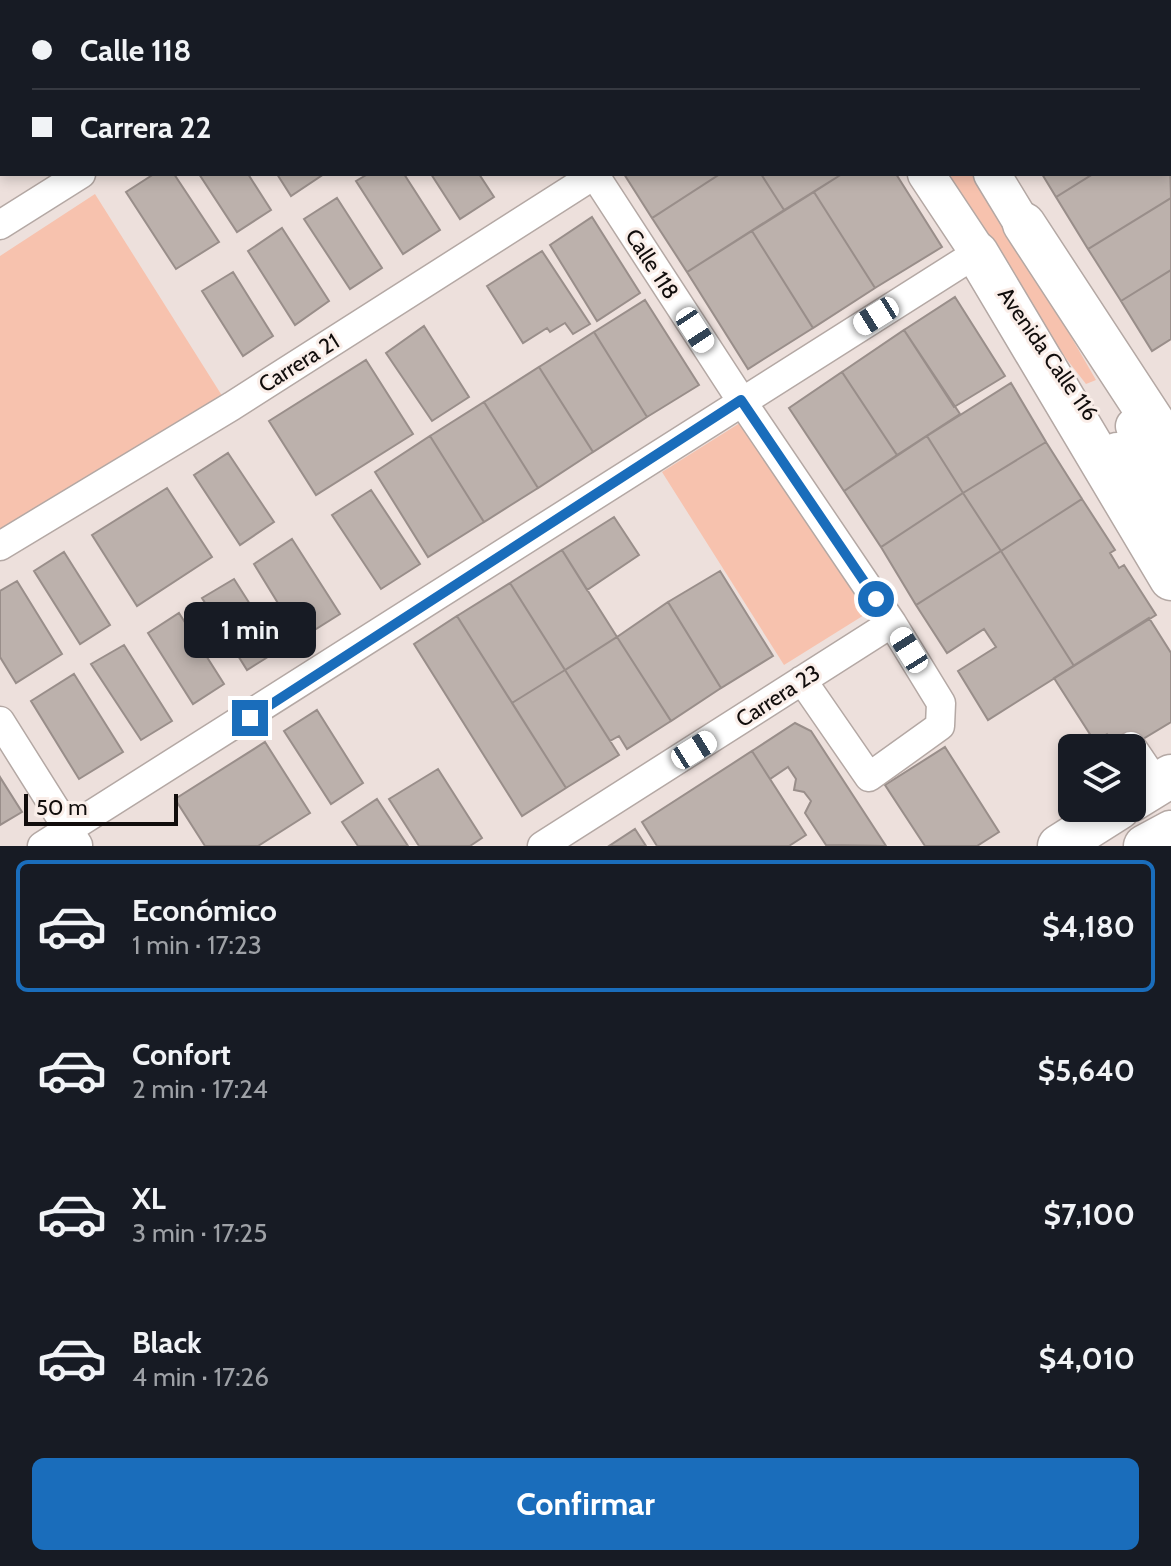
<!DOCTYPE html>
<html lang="es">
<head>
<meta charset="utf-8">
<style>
  :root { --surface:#171b24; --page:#20242c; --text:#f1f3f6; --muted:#9ea1a6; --line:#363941; --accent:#1a6dbb }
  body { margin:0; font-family:Cabin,sans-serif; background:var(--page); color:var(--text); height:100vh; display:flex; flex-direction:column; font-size:30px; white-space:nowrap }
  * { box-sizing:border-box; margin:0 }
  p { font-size:26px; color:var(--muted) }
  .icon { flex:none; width:44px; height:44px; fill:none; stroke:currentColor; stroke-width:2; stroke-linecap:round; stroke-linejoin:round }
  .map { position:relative; height:846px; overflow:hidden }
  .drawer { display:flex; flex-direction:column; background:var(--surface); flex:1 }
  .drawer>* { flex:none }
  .guide { position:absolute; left:0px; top:0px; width:1172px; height:176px; box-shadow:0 4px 12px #0003; display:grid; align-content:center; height:176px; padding:0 32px; background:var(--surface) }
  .tools { position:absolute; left:1058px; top:734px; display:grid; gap:16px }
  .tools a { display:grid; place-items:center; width:88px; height:88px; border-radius:12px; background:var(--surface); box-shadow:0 4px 12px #0003; font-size:40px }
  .scale { position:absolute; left:24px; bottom:20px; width:154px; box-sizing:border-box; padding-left:8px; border:4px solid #110d0c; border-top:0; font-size:22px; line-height:28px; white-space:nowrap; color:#110d0c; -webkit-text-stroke:6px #faeee9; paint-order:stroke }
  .end { position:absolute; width:36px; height:36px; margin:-18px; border:10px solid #1a6dbb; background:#fff; box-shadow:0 0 0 4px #fff }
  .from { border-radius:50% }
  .bubble { position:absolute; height:56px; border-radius:12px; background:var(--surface); box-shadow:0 4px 12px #0003; font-size:26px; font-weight:800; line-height:56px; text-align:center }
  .car { position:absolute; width:24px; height:48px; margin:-24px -12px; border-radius:10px; box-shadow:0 0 6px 2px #0007; background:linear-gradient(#fff 24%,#345 0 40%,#fff 0 76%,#345 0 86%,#fff 0) }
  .guide b { display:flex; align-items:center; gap:28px; height:76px; font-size:30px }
  .guide b+b { border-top:2px solid var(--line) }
  .guide i { width:20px; height:20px; background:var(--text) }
  ul { padding:14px 0 0; list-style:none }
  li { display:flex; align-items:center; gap:24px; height:132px; margin:0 16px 12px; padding:0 16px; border:4px solid transparent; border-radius:12px }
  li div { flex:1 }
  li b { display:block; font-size:30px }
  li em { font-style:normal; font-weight:800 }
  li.on { border-color:var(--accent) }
  li>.icon { width:72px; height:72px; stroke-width:1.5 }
  .button { display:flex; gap:16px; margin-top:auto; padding:16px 32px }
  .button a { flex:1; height:92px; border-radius:12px; background:var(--accent); color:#fff; font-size:32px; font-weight:800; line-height:92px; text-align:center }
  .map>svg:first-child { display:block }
</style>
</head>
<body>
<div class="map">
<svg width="1171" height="846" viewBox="0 0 1171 846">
  <rect width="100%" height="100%" fill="#ede0dc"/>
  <path fill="#f7c2ae" d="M940,174H977L1096,380L1086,384L1044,330Z
    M95,194L226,402L0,537V256Z
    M743,421L869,612L784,665L662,472Z"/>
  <path fill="#bcb1ac" stroke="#998e8a" stroke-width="2" d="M514,0H607L609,2H515Z
    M651,0H746L743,2Z
    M932,0H1022L1019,2Z
    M1170,166L1171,198L1088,249L1056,197L1093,174H1170Z
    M154,174H174L219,242L176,269L126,192Z
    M199,174H248L271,210L237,232Z
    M277,174H324L291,196Z
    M368,174H404L440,230L403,254L356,181Z
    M431,174H479L494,197L460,219Z
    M624,174H720L652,218Z
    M720,174H761L784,210L687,272L652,218Z
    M761,174H842L784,210Z
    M842,174H896L942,247L875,288L814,192Z
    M1042,174H1093L1056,197Z
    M814,192L875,288L813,328L752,231Z
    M337,198L382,268L350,289L304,219Z
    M1171,198V270L1121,301L1088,249Z
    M592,217L640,293L597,321L550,245Z
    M282,228L329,301L295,325L248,251Z
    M752,231L813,328L748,369L687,272Z
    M542,251L590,324L573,334L565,323L550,332L547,328L523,343L487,286Z
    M1171,270V339L1152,351L1121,301Z
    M233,272L273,336L243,356L202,291Z
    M955,297L1005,376L954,407L904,330Z
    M645,300L699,385L647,417L594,332Z
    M424,326L469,397L432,421L386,353Z
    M904,330L960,414L897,455L842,372Z
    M594,332L647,417L593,452L539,367Z
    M366,360L413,434L316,495L269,421Z
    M539,367L593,452L538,488L484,402Z
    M842,372L897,455L844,491L789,408Z
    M1011,383L1046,442L963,493L927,436Z
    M484,402L538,488L484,522L430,436Z
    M430,436L484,522L428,557L375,472Z
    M927,436L963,493L881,547L844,491Z
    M1046,442L1082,499L1001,551L963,493Z
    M228,453L274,522L240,545L194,475Z
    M167,488L212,557L137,606L92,535Z
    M371,490L420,564L381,589L332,515Z
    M963,493L1001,551L916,605L881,547Z
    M1082,499L1115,550L1110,553L1119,568L1124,565L1156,615L1074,666L1001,551Z
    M614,517L639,555L587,590L562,550Z
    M292,539L340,614L300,639L254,564Z
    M562,550L617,637L565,670L510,583Z
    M1001,551L1074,666L988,720L958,671L996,647L984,629L947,653L916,605Z
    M64,552L110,625L80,644L34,571Z
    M720,571L773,656L721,688L668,602Z
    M234,579L279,650L247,670L202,598Z
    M17,581L62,654L16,683L0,657V591Z
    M510,583L565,670L512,703L457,616Z
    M668,602L721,688L671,721L617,637Z
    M179,613L224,684L193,704L148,633Z
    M457,616L566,788L522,816L414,644Z
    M1149,618L1171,653V722L1128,748H1118L1107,734L1095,742L1054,678Z
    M617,637L671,721L627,749L619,736L610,741L565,670Z
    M124,645L172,721L141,740L91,664Z
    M565,670L619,755L566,788L512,703Z
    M74,674L123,752L79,779L31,701Z
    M317,710L363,783L331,804L284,731Z
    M795,723L811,731L886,846L826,845L805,813L811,801L804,792L794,790L796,779L788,767L770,779L752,751Z
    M265,742L310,813L258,846H205L175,799Z
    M945,747L999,832L977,846H925L885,785Z
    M752,751L806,835L789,846H657L642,822Z
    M438,769L482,838L470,846H419L389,799Z
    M0,777L22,812L0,825Z
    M377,799L408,846H358L342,822Z
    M635,829L646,846H609Z"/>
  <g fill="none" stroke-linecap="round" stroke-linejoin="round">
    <g stroke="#b4a8a4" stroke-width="31">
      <path id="minor" d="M484,0L486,2
        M351,2L354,0
        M594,174L741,400L892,623L941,703L940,726L869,777L802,680
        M0,225L81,174
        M0,546L232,406L594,175
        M0,721L78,845
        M1131,746L1157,784
        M42,846L977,253
        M542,846L892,623"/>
    </g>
    <g stroke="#b4a8a4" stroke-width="39">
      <path id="major" d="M814,0L815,2
        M881,0L883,2
        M926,174L993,275
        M992,174L1037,248
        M1134,426L1171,482
        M1117,451L1171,533"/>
    </g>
    <g stroke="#b4a8a4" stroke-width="45">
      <path id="highway" d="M1024,224L1171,449
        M977,253L1171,579
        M1132,800L1171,776
        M1059,846L1119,808
        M1145,846L1171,832"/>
    </g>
    <use href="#minor" stroke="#fff" stroke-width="28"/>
    <use href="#major" stroke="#fff" stroke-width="36"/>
    <use href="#highway" stroke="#fff" stroke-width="42"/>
  </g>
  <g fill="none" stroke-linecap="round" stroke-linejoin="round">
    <path stroke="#1a6dbb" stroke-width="10" d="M250,718L741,400L876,599"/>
  </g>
  <g text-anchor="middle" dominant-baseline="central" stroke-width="6" stroke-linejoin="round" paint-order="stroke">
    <g font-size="22" fill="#110d0c" stroke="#faeee9">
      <text transform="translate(652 264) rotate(57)">Calle 118</text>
      <text transform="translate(1048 354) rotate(55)">Avenida Calle 116</text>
      <text transform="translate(299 363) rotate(-32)">Carrera 21</text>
      <text transform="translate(778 696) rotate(-33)">Carrera 23</text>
    </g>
  </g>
</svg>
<div class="tools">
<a><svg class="icon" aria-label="layers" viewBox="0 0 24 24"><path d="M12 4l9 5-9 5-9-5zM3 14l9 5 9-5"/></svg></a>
</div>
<div class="scale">50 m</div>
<i class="end from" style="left:876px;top:599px"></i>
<i class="end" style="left:250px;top:718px"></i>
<div class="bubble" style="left:184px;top:602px;width:132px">1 min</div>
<i class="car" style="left:876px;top:316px;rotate:238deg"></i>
<i class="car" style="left:695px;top:330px;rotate:147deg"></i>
<i class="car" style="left:909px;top:650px;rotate:328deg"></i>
<i class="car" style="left:694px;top:750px;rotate:58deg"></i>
<div class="guide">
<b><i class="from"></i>Calle 118</b>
<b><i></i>Carrera 22</b>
</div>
</div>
<section class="drawer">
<ul>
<li class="on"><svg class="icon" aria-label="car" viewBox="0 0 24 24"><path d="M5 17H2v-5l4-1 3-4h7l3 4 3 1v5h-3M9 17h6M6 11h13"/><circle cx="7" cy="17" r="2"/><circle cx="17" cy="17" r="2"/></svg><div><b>Económico</b><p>1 min · 17:23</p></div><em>$4,180</em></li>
<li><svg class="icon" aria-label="car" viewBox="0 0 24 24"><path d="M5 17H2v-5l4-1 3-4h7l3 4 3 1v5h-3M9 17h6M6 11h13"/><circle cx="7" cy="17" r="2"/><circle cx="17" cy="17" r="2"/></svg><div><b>Confort</b><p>2 min · 17:24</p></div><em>$5,640</em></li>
<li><svg class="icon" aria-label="car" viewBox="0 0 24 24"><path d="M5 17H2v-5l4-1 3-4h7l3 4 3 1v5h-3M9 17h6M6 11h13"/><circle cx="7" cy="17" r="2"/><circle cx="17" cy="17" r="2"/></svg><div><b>XL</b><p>3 min · 17:25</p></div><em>$7,100</em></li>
<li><svg class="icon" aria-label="car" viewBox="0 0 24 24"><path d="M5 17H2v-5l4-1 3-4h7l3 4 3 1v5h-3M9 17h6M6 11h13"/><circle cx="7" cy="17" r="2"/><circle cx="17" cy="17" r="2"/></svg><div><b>Black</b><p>4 min · 17:26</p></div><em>$4,010</em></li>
</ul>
<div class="button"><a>Confirmar</a></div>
</section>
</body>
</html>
